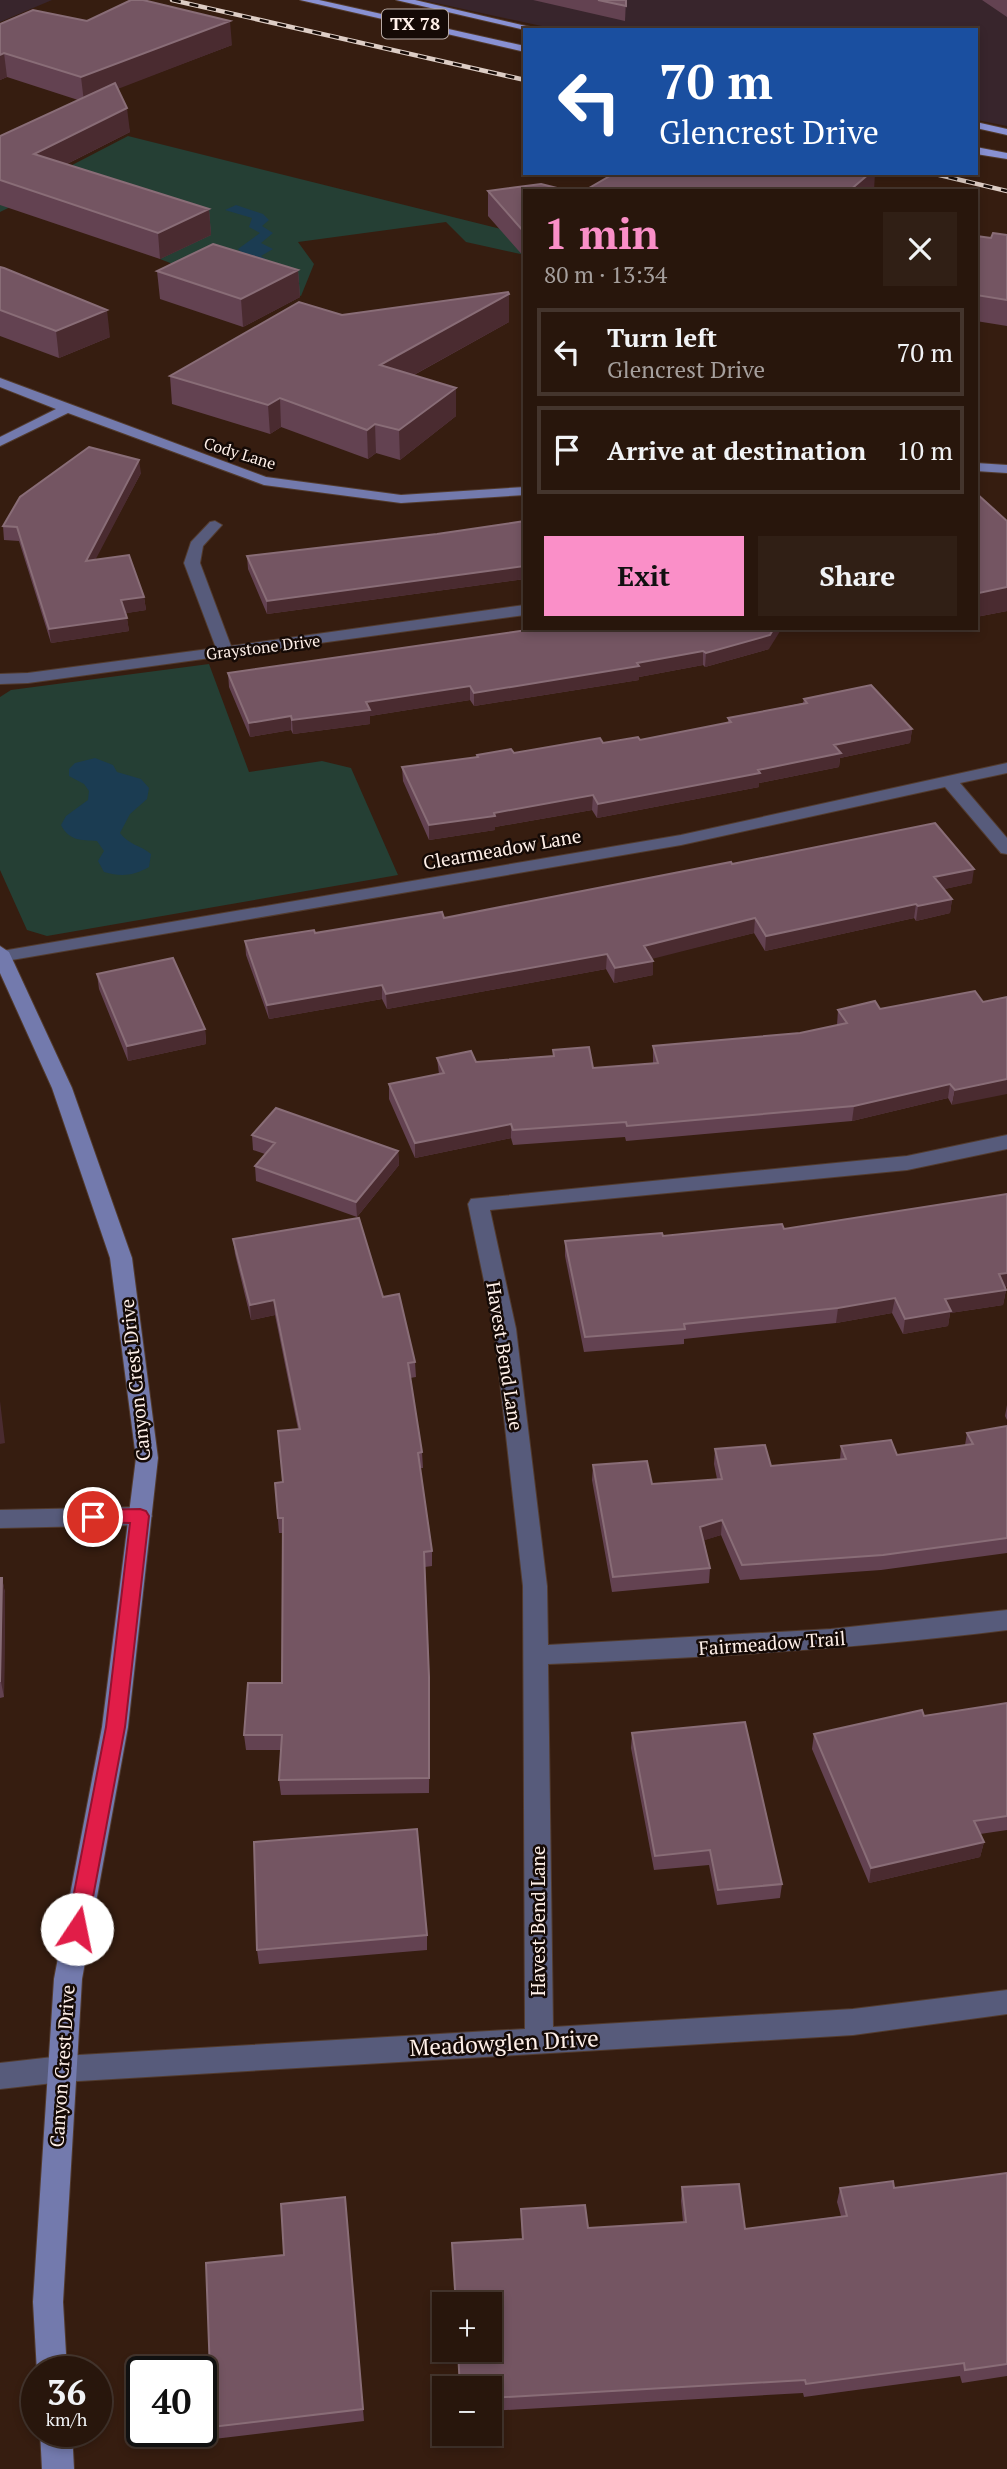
<!DOCTYPE html>
<meta charset="utf-8">
<style>
body{margin:0;font-family:"PT Serif",serif;background:#301f15;color:#f1f3f6;height:100vh;display:flex;flex-direction:column;font-size:26px;white-space:nowrap}
*{box-sizing:border-box;margin:0}
p{font-size:23px;color:#a59f9d}
.icon{flex:none;width:38px;height:38px;fill:none;stroke:currentColor;stroke-width:2;stroke-linecap:round;stroke-linejoin:round}
.map{position:relative;flex:1;overflow:hidden}
.sheet{position:absolute;left:523px;top:189px;width:455px;height:441px;display:flex;flex-direction:column;background:#28160c;border-radius:0px;box-shadow:0 4px 10px #0003,0 0 0 2px #44352d}
.sheet>*{flex:none}
.guide{position:absolute;left:523px;top:28px;width:455px;height:147px;border-radius:0px;box-shadow:0 4px 10px #0003,0 0 0 2px #44352d;background:#1a4fa0;color:#fff;overflow:hidden}
.fabs{position:absolute;left:432px;top:2292px;display:grid;gap:14px}
.fabs a{display:grid;place-items:center;width:70px;height:70px;border-radius:0px;background:#28160c;box-shadow:0 4px 10px #0003,0 0 0 2px #44352d;font-size:35px}
.speed{position:absolute;left:21px;top:2356px;display:flex;gap:14px;font-size:35px;font-weight:700;text-align:center}
.speed>*{display:grid;place-content:center;width:91px;height:91px;border-radius:50%;background:#28160c;box-shadow:0 4px 10px #0003,0 0 0 2px #44352d;line-height:1}
.speed small{font-size:18px;font-weight:400}
.speed .limit{border:4px solid #111;border-radius:10px;background:#fff;color:#111}
.pin{position:absolute;display:grid;place-items:center;width:60px;height:60px;color:#fff;margin:-30px;border:4px solid #fff;border-radius:50%;box-shadow:0 2px 7px #0007}
.me{position:absolute;width:77px;margin:-38px;rotate:11deg;stroke-linejoin:round;filter:drop-shadow(0 0 5px #0008)}
.turn{display:flex;align-items:center;gap:24px;height:147px;padding:0 21px;font-size:32px}
.turn .icon{width:91px;height:91px;stroke-width:2.5}
.turn b{display:block;font-size:49px;line-height:60px}
.round{display:grid;place-items:center;flex:none;width:74px;height:74px;border-radius:0px;background:#301f15}
.overview{display:flex;align-items:center;justify-content:space-between;height:119px;padding:0 21px}
h1{font-size:42px;font-weight:800;line-height:52px;color:#fa8fc8}
.cta{display:flex;gap:14px;margin-top:auto;padding:14px 21px}
.cta a{flex:1;height:80px;border-radius:0px;background:#fa8fc8;color:#111;font-size:28px;font-weight:800;line-height:80px;text-align:center}
.cta a+a{background:#301f15;color:#f1f3f6}
ul{padding:0;list-style:none}
li{display:flex;align-items:center;gap:21px;height:88px;margin:0 14px 10px;padding:0 7px;border:4px solid #44352d;border-radius:0px}
li div{flex:1}
li b{display:block;font-size:26px}
li em{font-style:normal}
.map>svg:first-child{display:block}
.commercial{fill:#38252c}
.green{fill:#253f34}
.water{fill:#1b3c52}
.lines{fill:none;stroke-linecap:round;stroke-linejoin:round}
.street-casing{stroke:#523b2e;stroke-width:2}
.secondary-casing{stroke:#523b2e;stroke-width:2}
.primary-casing{stroke:#523b2e;stroke-width:2}
.street{fill:#575b7b;fill-rule:evenodd}
.secondary{fill:#737aad;fill-rule:evenodd}
.primary{fill:#8991d3;fill-rule:evenodd}
.rail-casing{stroke:#ddcdc5;stroke-width:4.5}
.rail{stroke:#150a06;stroke-width:2.5;stroke-dasharray:9;stroke-linecap:butt}
.wall{fill:#634251}
.shaded-wall{fill:#4a2b30}
.building{fill:#745562;stroke:#896d77;stroke-width:2}
.route{fill:#e11d48;stroke:#92132f;stroke-width:2}
.labels{text-anchor:middle;stroke-width:5;stroke-linejoin:round;paint-order:stroke}
.far-street-label{font-size:16px;fill:#fff0e9;stroke:#150a06}
.shield{fill:#150a06;stroke:#b9aba5;stroke-width:2}
.shield-label{font-size:18px;font-weight:bold;fill:#fff0e9}
.street-label{font-size:19px;fill:#fff0e9;stroke:#150a06}
.near-street-label{font-size:23px;fill:#fff0e9;stroke:#150a06}
</style>
<div class="map">
<svg width="1007" height="2469" viewBox="0 0 1007 2469">
<rect width="100%" height="100%" fill="#361d10"/>
<path class="commercial" d="M0,0h52l-52,22z
M422,0h585v126l-30,-6 -1,-90h-416z"/>
<path class="green" d="M128,136l397,99v20l-59,-13 -20,-20 -148,20 16,22 -13,32 -85,-27 -15,6 -41,-16 50,-24 -155,-50 -55,27v-29l24,7z
M209,664l40,108 73,-11 29,7 47,107 -351,61 -20,-6 -27,-60v-173l11,-7z"/>
<path class="water" d="M236,205l27,9 6,6 -7,6 11,7 -12,10 12,6 -12,7 9,6 -27,-8 -5,-5 22,-16 -11,-6 3,-9 -27,-8z
M95,758l18,7 4,7 24,7 8,9 -2,11 -17,15 -10,19c9,12 20,12 31,21l-2,13c-16,9 -28,10 -45,5l-6,-11 6,-10 -7,-10c-16,-1 -28,0 -36,-16l5,-9 22,-16 1,-9 -5,-7 -15,-8v-7l6,-6z"/>
<g class="lines">
<g class="street-casing">
<path id="street" d="M215,521l7,4 -19,21 -3,17 31,83 294,-41v10l-497,68 -28,1v-10l28,-1 188,-25 -32,-85 7,-21 19,-20z
M1007,763v10l-47,10 47,55v16l-6,-1 -56,-66 -264,58 -681,117 2,-11 679,-116z
M1007,1135v14l-100,21 -417,40 26,119 31,257 1,59 283,-16 176,-19v20c-152,19 -305,28 -459,34l5,363 300,-18 154,-19v24l-154,21 -791,47 -62,7v-26l62,-7 463,-27 -2,-443 -29,-257 -26,-125 3,-5 436,-43z
M140,1507l8,3 4,6 -4,6 -8,3 -140,3v-18z"/>
</g>
<g class="secondary-casing">
<path id="secondary" d="M0,378l266,99 135,18 124,-8v8l-124,8 -137,-18 -196,-72 -68,33v-9l56,-28 -56,-22z
M976,463l31,2v8l-31,-2z
M0,946l9,6 63,136 60,170 26,200 -30,269 -46,252 -19,323 4,69 -30,1 -4,-70 21,-323 48,-252 34,-269 -26,-200 -58,-170 -52,-115z
M40,2431h32l2,38h-32z"/>
</g>
<g class="primary-casing">
<path id="primary" d="M300,0h19l206,46v6z
M396,0h19l128,30h-18z
M976,122l31,7v6l-31,-7z
M976,147l31,6v6l-31,-5z"/>
</g>
<use href="#street" class="street"/>
<use href="#secondary" class="secondary"/>
<use href="#primary" class="primary"/>
<g class="rail-casing">
<path id="rail" d="M172,0l353,80
M931,173l76,18"/>
</g>
<use href="#rail" class="rail"/>
</g>
<path class="wall" d="M533,0h93l-1,21z
M982,0h25v17z
M87,21l145,24 -114,43 12,44 -63,32 142,45 2,26 -51,24 -160,-54v-69l78,-36 -71,-23 -7,3v-56z
M488,191h37v67l-37,-42z
M1007,235v91l-31,-5v-85l15,2z
M0,267l110,70 -51,21 -59,-22z
M298,270l2,27 -57,30 -83,-28 -3,-28z
M509,294v28l-95,53 42,13v28l-56,44 -24,-7 -8,6 -87,-32 -11,7 -98,-30 -2,-28 172,-61z
M141,473l-46,86 49,38 2,13 -20,3 3,18 -78,12 -32,-102 -15,-1 -1,-14z
M976,493l31,28v90l-31,6z
M525,521v58l-258,35 -19,-45 -1,-13 190,-22z
M531,630l238,19 -64,18 -2,-2 -64,12v3l-165,26 -4,-6 -100,16v8l-77,10 -2,-4 -41,7 -21,-50 -1,-14z
M804,699l108,30 -2,14 -70,15 -1,9 -80,16v4l-162,31 -5,-8 -97,17v3l-66,10 -26,-59 -1,-14 75,-10v-2l37,-2 89,-10 37,-3 88,-17v-5l75,-15z
M732,864l240,19 -28,6 8,10 -2,14 -34,8 -2,-3 -149,33 -11,-18 -102,25 1,3v14l-39,8 -8,-14 -219,40 -5,-10 -113,20 -23,-64 -1,-14 199,-23z
M97,974l108,55 1,15 -78,17 -29,-72z
M975,991l-23,114 -4,-7 -96,23 -226,20 -1,-4 -112,8 -2,-7 -96,20 -26,-59v-15l50,-10 -2,-16 39,4 77,-6v-6l40,18 60,-5v-17l147,-13 37,-8 1,-15 42,-1z
M252,1135l146,16 1,14 -42,52 -101,-36 -1,-15 10,-12 -12,-4z
M784,1229l221,59 1,2 -3,15 -53,8 -2,13 -45,8 -11,-21 -56,10 -152,16v5l-100,8 -19,-96v-15z
M233,1239l150,58 32,65 1,15 -6,1 12,74 1,16h-3l12,83v15l-7,1 5,125 -1,101 -148,2 -2,-15 2,-30h-35l-2,-15 38,-52 1,-150h-4l-4,-50 7,-1 16,-53 -23,-114 -24,5 -16,-66z
M1007,1405v15l-2,-4z
M1007,1426v127l-126,17 -141,10 -19,-45 -17,5 6,28 -1,15 -97,9 -20,-112 1,-15 59,19 65,-5 -3,-15 1,-15 56,17 69,-6 1,-14 56,9 68,-10 2,-12z
M0,1578h2l3,15 -1,104 -4,1z
M1007,1703v127l-27,4 4,8 -4,15 -111,26 -57,-134 2,-15z
M632,1733l150,151 -2,14 -63,7 -8,-40 -55,5 -23,-122z
M427,1935v15l-168,14 -2,-14z
M1007,2173v203l-45,7 -2,-7 -156,21 -1,-4 -313,18v-22l32,-150 -1,-30 67,19 95,-6 -2,-21 1,-14 63,42 96,-13 -4,-14 3,-14h54z
M345,2197l19,224 -150,18 -2,-12 72,-172z"/>
<path class="shaded-wall" d="M230,21l2,24 -148,57 -3,-25z
M4,53l3,24 -7,3v-25z
M127,108l3,24 -93,47 -3,-25z
M870,173h5l-1,18h-25z
M209,209l2,26 -51,24 -2,-26z
M298,270l2,27 -57,30 -2,-28z
M509,294v28l-128,71 -1,-28z
M107,310l3,27 -51,21 -3,-27z
M456,388v28l-56,44 -1,-30z
M280,398l1,29 -11,7 -2,-29z
M375,424l1,29 -8,6 -1,-29z
M139,460l2,13 -53,101 -2,-13z
M525,566v13l-258,35v-13z
M1007,587v24l-31,6 3,-24z
M144,597l2,13 -24,4 -1,-14z
M127,618l2,13 -78,12 -2,-14z
M774,628h8l-13,21 -64,18 1,-14z
M703,651v14l-64,12v3l-165,26v-13z
M470,686v14l-100,16v8l-77,10 -1,-14 74,-18z
M291,716v14l-41,7 -1,-14z
M912,729l-2,14 -70,15 -1,9 -80,16v4l-162,31 1,-14 160,-34 76,-25z
M593,795l-1,15 -97,17v3l-66,10v-15z
M974,869l-2,14 -40,9 2,-15z
M952,899l-2,14 -34,8 2,-15z
M916,904l-2,14 -149,33 1,-15z
M755,918l-1,15 -110,28v-15z
M607,954l-1,15 -219,40 -1,-15z
M653,961v14l-39,8 1,-15z
M382,985v14l-113,20 -2,-14z
M205,1029l1,15 -78,17 -1,-15z
M1007,1079v15l-55,11 3,-15z
M950,1084l-2,14 -96,23 2,-15z
M511,1124v14l-96,20v-15z
M398,1151l1,14 -42,52 -1,-15z
M1007,1273v14l-11,2 3,-15z
M1006,1290l-3,15 -53,8 -2,13 -45,8 2,-15 40,-20z
M895,1298l-3,15 -56,10 2,-15z
M274,1300l1,15 -24,5 -1,-15z
M0,1401l5,42 -5,1z
M722,1520l-1,15 -22,7 1,-15z
M2,1578l3,15 -1,104 -3,-15z
M984,1842l-4,15 -111,26 2,-15z"/>
<path class="building" d="M131,0h12l87,21 -149,56 -77,-24 -4,2v-31l33,-14 54,11z
M598,0h28v6z
M115,83l12,25 -93,46 175,55 -51,24 -158,-53v-44z
M615,173h255l-21,18h-265z
M541,184l28,7h-44v42l-37,-42z
M993,233l14,2v65l-31,-5v-59l15,2z
M213,244l85,26 -57,29 -84,-28z
M0,267l4,1 103,42 -51,21 -56,-21z
M508,292l1,2 -129,71 76,23 -57,42 -24,-6 -8,6 -87,-32 -12,7 -98,-29 129,-74 43,13z
M89,447l50,13 -53,101 43,-6 15,42 -23,3 6,18 -78,11 -32,-102 -14,-1 17,-29z
M976,493l31,28v66l-28,6 -3,-2z
M525,521v45l-258,35 -20,-45 190,-22z
M541,628h233l-4,7 -64,18 -3,-2 -66,12 2,3 -165,27 -4,-7 -104,16 4,8 -78,10 -1,-4 -42,7 -21,-50z
M871,685l41,44 -78,16 7,8 -83,17 2,3 -162,31 -5,-9 -99,18 1,3 -66,9 -27,-58 76,-10 -1,-2 34,-6 3,4 86,-15 3,5 35,-6 2,3 91,-18 -3,-4 79,-15 -3,-4z
M935,823l39,46 -40,8 18,22 -34,7 -2,-2 -150,32 -11,-18 -111,28 9,15 -38,7 -8,-14 -221,40 -4,-9 -115,20 -22,-64 69,-11 1,3 127,-21 2,6 287,-56 1,2z
M173,958l32,71 -78,17 -30,-72z
M975,991l8,11 24,-5v82l-52,11 -5,-6 -96,22 -227,20 -1,-4 -113,8 -2,-6 -96,19 -26,-59 55,-11 -7,-15 34,-7 5,11 78,-6 -1,-6 36,-3 4,21 65,-5 -5,-17 147,-13 47,-10 -9,-13 37,-9 5,8z
M276,1108l122,43 -42,51 -101,-36 20,-23 -23,-8z
M1007,1194v79l-8,1 7,16 -61,9 6,12 -46,8 -10,-21 -57,10 -154,16 1,5 -100,8 -20,-96 97,-8 1,3 119,-12 2,5z
M359,1218l24,79 16,-3 16,68 -7,1 14,89 -4,1 14,98 -8,1 5,125v101l-150,2 3,-45h-38l4,-52h34l1,-165h-5l-3,-35 8,-1 -5,-51 22,-2 -26,-129 -24,5 -17,-66z
M1007,1426v112l-124,17 -141,10 -20,-45 -22,7 10,41 -97,9 -20,-112 54,-4 5,23 70,-5 -7,-30 50,-4 6,21 75,-7 -5,-13 50,-6 6,15 76,-11 -6,-11z
M0,1578h2l-2,104z
M1007,1703v113l-33,5 10,21 -113,26 -57,-134 108,-24 2,6z
M745,1722l37,162 -64,6 -8,-40 -55,6 -23,-123z
M417,1829l10,106 -170,15 -3,-108z
M1007,2173v191l-42,6 -1,-7 -158,21 -1,-4 -315,18v-9h-30l-2,-39h32v-45h-34l-4,-62 71,-4 -2,-30 64,-4 3,23 98,-6 -4,-35 57,-3 6,45 102,-13 -7,-28 53,-7 1,7z
M345,2197l18,212 -151,18 -6,-164 78,-8 -3,-51z"/>
<path class="route" d="M140,1509l6,2 3,5 -24,211 -38,202 -3,6 -7,3 -7,-3 -3,-6 39,-202 24,-204 -43,-1 -2,-5 2,-5 6,-2z"/>
<g class="labels">
<g class="far-street-label">
<text transform="translate(240 453) rotate(17)" y="6">Cody Lane</text>
<text transform="translate(263 647) rotate(-7)" y="6">Graystone Drive</text>
</g>
<rect class="shield" x="382" y="9.5" width="66" height="29" rx="5"/>
<g class="shield-label">
<text x="415" y="30">TX 78</text>
</g>
<g class="street-label">
<text transform="translate(502 849) rotate(-10)" y="7">Clearmeadow Lane</text>
<text transform="translate(505 1356) rotate(81)" y="7">Havest Bend Lane</text>
<text transform="translate(135 1380) rotate(-96)" y="7">Canyon Crest Drive</text>
<text transform="translate(772 1643) rotate(-4)" y="7">Fairmeadow Trail</text>
<text transform="translate(538 1921) rotate(-90)" y="7">Havest Bend Lane</text>
<text transform="translate(62 2066) rotate(-86)" y="7">Canyon Crest Drive</text>
</g>
<g class="near-street-label">
<text transform="translate(504 2043) rotate(-3)" y="8">Meadowglen Drive</text>
</g>
</g>
</svg>
<div class="fabs">
<a>+</a>
<a>−</a>
</div>
<div class="speed"><div>36<small>km/h</small></div><div class="limit">40</div></div>
<div class="pin" style="left:93px;top:1517px;background:#d93025"><svg class="icon" aria-label="arrive" viewBox="0 0 24 24"><path d="M6 21V4h12l-3 4 3 4H6"/></svg></div>
<svg class="me" style="left:77px;top:1929px" viewBox="-20 -20 40 40"><circle r="19" fill="#fff"/><path d="M0-13L10 11 0 6-10 11z" fill="#e11d48"/></svg>
<div class="guide">
<div class="turn"><svg class="icon" aria-label="left" viewBox="0 0 24 24"><path d="M17 20v-9H6M10 6l-5 5 5 5"/></svg><div><b>70 m</b>Glencrest Drive</div></div>
</div>
<section class="sheet">
<div class="overview"><div><h1>1 min</h1><p>80 m · 13:34</p></div><a class="round"><svg class="icon" aria-label="close" viewBox="0 0 24 24"><path d="M6 6l12 12M18 6L6 18"/></svg></a></div>
<ul>
<li><svg class="icon" aria-label="left" viewBox="0 0 24 24"><path d="M17 20v-9H6M10 6l-5 5 5 5"/></svg><div><b>Turn left</b><p>Glencrest Drive</p></div><em>70 m</em></li>
<li><svg class="icon" aria-label="arrive" viewBox="0 0 24 24"><path d="M6 21V4h12l-3 4 3 4H6"/></svg><div><b>Arrive at destination</b></div><em>10 m</em></li>
</ul>
<div class="cta"><a>Exit</a><a>Share</a></div>
</section>
</div>
